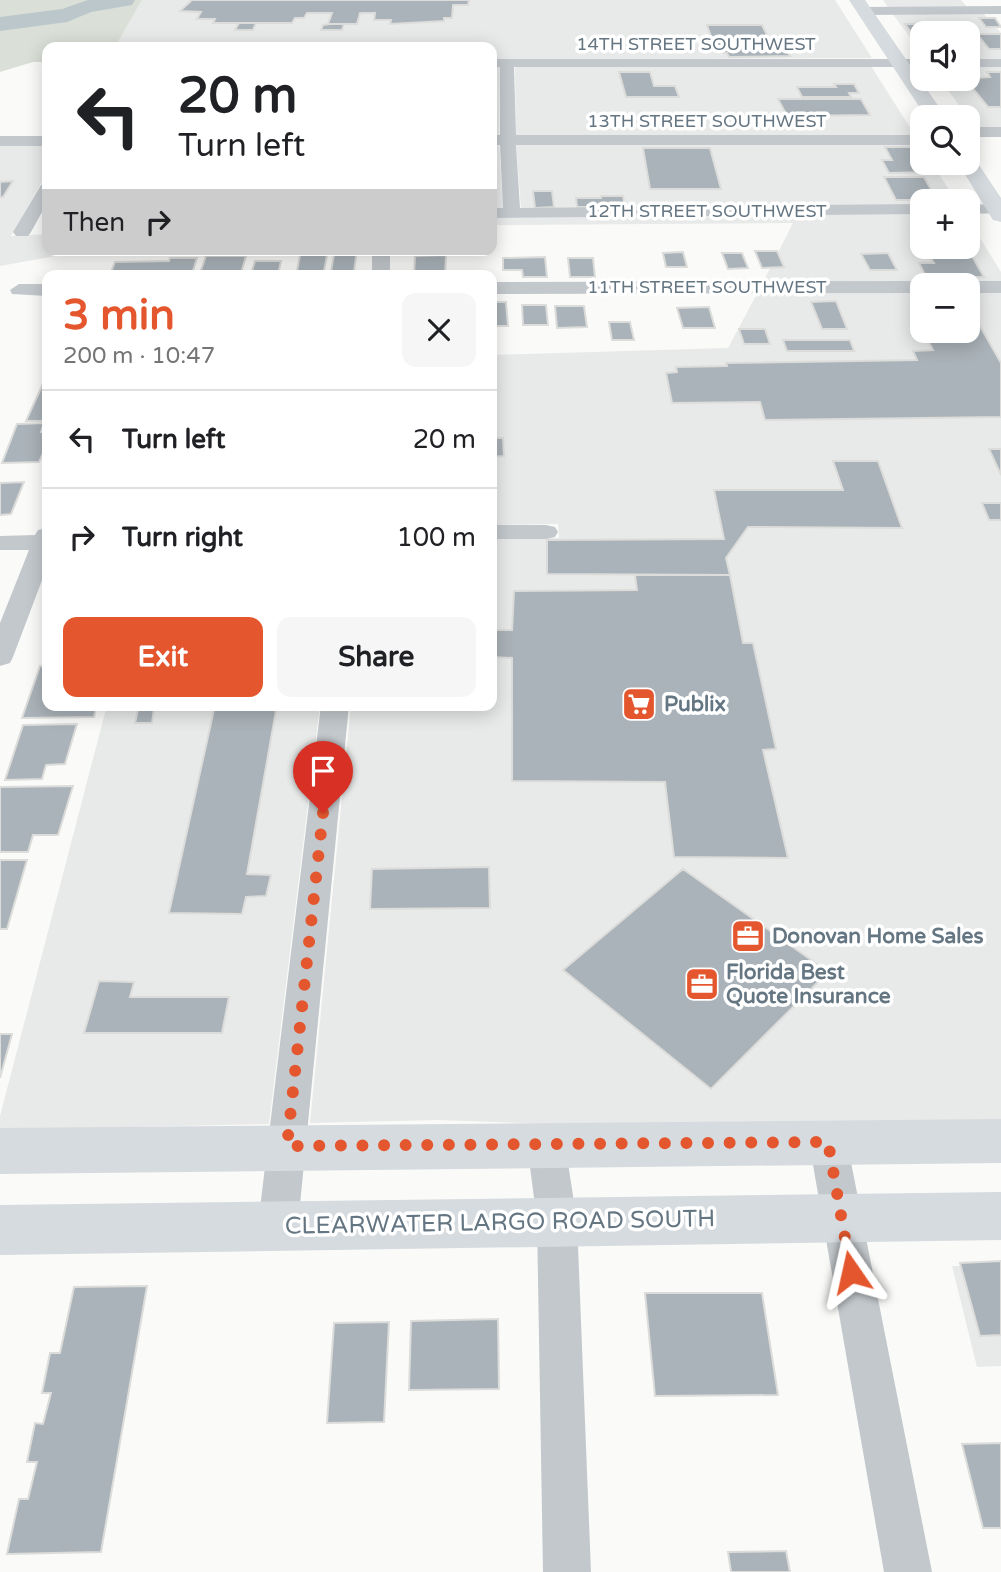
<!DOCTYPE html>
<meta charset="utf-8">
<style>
body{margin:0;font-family:"Varela Round",sans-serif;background:#f6f6f6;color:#202124;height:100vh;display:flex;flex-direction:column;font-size:26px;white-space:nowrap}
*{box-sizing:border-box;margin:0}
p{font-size:23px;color:#757577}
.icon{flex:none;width:38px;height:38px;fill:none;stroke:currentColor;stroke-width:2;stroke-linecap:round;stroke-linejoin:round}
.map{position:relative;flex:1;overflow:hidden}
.sheet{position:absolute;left:42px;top:270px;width:455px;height:441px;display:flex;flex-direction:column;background:#fff;border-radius:14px;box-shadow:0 4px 18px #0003}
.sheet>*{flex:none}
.guide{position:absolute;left:42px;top:42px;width:455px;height:214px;border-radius:14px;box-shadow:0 4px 18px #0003;background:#fff;color:#202124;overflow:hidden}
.controls{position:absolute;left:910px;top:21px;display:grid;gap:14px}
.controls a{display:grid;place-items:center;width:70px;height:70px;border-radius:14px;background:#fff;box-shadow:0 4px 18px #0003;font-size:35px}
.pin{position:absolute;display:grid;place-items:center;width:60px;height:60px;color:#fff;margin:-72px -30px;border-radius:50% 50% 50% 0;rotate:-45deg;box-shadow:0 0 7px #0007}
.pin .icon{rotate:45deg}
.me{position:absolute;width:77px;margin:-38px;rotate:349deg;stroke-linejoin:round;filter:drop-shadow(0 0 5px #0008)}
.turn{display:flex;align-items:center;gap:24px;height:147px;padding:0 21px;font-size:32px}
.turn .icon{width:91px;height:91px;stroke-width:2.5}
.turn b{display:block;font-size:49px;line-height:60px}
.then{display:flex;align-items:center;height:66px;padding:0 21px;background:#0003;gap:14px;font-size:26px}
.round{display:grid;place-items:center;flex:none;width:74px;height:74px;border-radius:14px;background:#f6f6f6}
.overview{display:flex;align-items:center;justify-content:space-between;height:119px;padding:0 21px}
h1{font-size:42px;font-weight:800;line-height:52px;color:#e4572e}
.cta{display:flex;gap:14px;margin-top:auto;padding:14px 21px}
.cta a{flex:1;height:80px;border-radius:14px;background:#e4572e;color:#fff;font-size:28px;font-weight:800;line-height:80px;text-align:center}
.cta a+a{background:#f6f6f6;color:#202124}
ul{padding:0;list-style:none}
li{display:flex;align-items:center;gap:21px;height:98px;padding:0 21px;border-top:2px solid #e0e0e0}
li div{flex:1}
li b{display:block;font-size:26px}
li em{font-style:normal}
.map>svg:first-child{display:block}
.built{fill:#e8e9e9}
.green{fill:#dadfd7}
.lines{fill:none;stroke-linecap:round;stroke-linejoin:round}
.river{fill:#bbc7cb;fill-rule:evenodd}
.building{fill:#aab3b9;stroke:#dcdcda;stroke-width:2}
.minor{fill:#c3c8cc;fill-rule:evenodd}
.major{fill:#d6dbdf;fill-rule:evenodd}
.route{stroke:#e4572e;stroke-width:12;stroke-dasharray:0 21.6}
.labels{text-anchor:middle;stroke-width:7;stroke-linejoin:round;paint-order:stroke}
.far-street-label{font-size:18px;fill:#657683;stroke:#fff}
.poi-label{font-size:21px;font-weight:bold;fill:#657683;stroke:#fff;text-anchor:start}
.near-street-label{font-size:24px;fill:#657683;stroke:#fff}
</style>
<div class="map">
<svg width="1001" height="1572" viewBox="0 0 1001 1572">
<rect width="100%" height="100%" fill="#fafaf8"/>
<path class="built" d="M142,0h693l37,58 -380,2v-13h-377z
M883,0h78l7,8 -79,1z
M982,12l19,21v27l-33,1v-28h-46v21l-30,-41z
M492,65h8l-1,72h-7z
M515,65l356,1 45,71h-400z
M968,65h33v64h-25l-36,-50h28z
M0,143l47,1v29l-36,63 36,-2v16h42l-89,16z
M492,143h7l4,66h-11z
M516,143h403l3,4v16h10l24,38h-34v5l-401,3z
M922,213v34h46v-28l33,53v11l-238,-1 30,-59 -301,2v-9z
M759,290h163v41h46v-40h33v833l-359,3 -205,-7 -127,3 41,-418h141v-166l67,-1 -1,-14 -66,1v-170l236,-7z
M107,705h213l-51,419 -269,6v-14z
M1001,1265v101l-24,1 -25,-101z"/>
<path class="green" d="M0,0h142l-27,47h-68v15h-14l-33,10z"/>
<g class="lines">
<path class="river" d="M88,0h47l-3,5 -41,7 -24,10 -67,9v-14l62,-8z"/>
</g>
<path class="building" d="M192,0h277l-1,5h-15l-1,13h-8v3l-54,3 1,-4h-17l1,-7h-15l-3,11h-29l4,-11h-25l-3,5h-9l-3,5h-79l2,-4h-18l4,-7 -21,-1z
M979,18h16l6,9h-15z
M239,23h17l-3,7h-18z
M330,24h14l-2,6h-21l2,-5z
M905,24h32l7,9h-22v14z
M707,25h55l7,14h32l4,8h-20l5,9 -61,1 -2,-4h-10z
M977,34h24v15h-12z
M619,72h31l4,14h21l4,11h-53z
M987,72h14v35h-13l-23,-28 25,-2z
M834,84h20l5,9h-10l2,4h-49l-5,-10h39z
M778,99h83l9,16 -83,1z
M885,147h30l15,25 -41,1 -7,-13h10z
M643,148h67l11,41h-71z
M884,177h40l9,16h19l4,7h-60z
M13,181l-10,16h-3v-15z
M533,191h19l2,16 -19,1z
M601,196h22l2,11h-48l-1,-9h25z
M301,250h27l-4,21h-27z
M335,250h22l-3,21h-23z
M755,251h22l7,16 -22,1z
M683,252l4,15h-21l-3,-14z
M722,253h20l6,15 -20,1z
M888,253l9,17h-27l-9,-16z
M446,255l-1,20h-31l1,-19z
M206,256h40l-5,17h-41z
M972,256l12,21h-58l-7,-14h15l-4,-6z
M545,257l2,20h-24l-1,-7h-19v-12z
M170,258h27l-5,16 -82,1 5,-13 54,-1z
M568,258h25l2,19h-25z
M255,261h26l-3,14 -27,-1z
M836,301l11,28h-25l-11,-27z
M492,302h14l2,24h-16z
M522,305h24l2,20h-25z
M968,305l33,58v54l-236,3 -5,-18 -88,1 -6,-30 11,-1 -1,-5 51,-1 -1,-3 191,-3 -4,-9 20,-1 -10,-19h45z
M555,306h29l3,21 -30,1z
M709,307l6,21h-32l-6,-20z
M609,322h21l4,18h-22z
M739,329h26l5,15h-26z
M783,340h67l4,11h-67z
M45,379h2v42h-21z
M44,423l-3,9h6v13l-8,17 -37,1 15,-39z
M492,438h11l1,18 -12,1z
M989,449h12v26z
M833,461h45l24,67 -154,-1 -22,31 4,17 -183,-1v-34l177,-1 -10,-49h129z
M24,482l-13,32 -11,1v-32z
M982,503h19v17h-12z
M635,575h95l13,68h10l23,106 -13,1 25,108 -114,-1 -9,-75 -153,-1v-123l-20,-1v-27h20l2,-39 123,-1z
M40,666h7v39h50l-3,12 -72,1z
M139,705h32v4h-17l-2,14h-17z
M215,705h62l-30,169 24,1 -5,21 -20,1 -4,17 -73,-1z
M77,724l-12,40 -19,1 -4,14 -37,1 18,-55z
M73,786l-15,49h-25l-5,17h-28v-65z
M0,860h27l-20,69h-7z
M489,867l1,41 -120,1 2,-40z
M683,869l145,103 -117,117 -148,-119z
M99,981l35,1 -4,15h99l-7,36h-138z
M0,1034h12l-12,44z
M1001,1261v74l-21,1 -20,-73z
M147,1286l-46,266 -94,2 12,-55h9l9,-37h-10l8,-39 8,1 8,-31h-9l8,-40h10l14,-66z
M645,1293h117l16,102 -123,1z
M498,1319l1,70 -90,1 2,-69z
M389,1322l-5,100 -57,1 7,-100z
M1001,1443v85h-18l-21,-84z
M786,1551l4,21h-59l-3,-20z"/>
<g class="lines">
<path class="minor" d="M1001,6v8l-136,1 -6,-4 6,-4z
M492,59h430v8h-408l2,68h406v10h-406l4,63 402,-4v10l-430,4v-10h11l-3,-63h-8v-10h8v-68h-8z
M968,59h33v8h-33z
M968,127h33v10h-33z
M0,136h47v10h-47z
M47,184v19l-16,29 -3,4h-12l-3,-4 28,-47z
M968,204l33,1v8l-33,1z
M372,250h18v25h-18z
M922,281l8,4h-8v8l-430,1v-12z
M968,281h33v12h-33v-8h-8z
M19,284h28v12l-35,-2 -2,-4z
M492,525h54l9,2 3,5 -3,5 -9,2h-54z
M47,528v39l-34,90 -3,6 -10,3v-43l29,-73h-29v-14l35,-1 3,-5z
M321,705h28l-51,520 -6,13 -14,6 -14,-6 -6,-13z
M828,1125l13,5 6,12 85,430h-48l-75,-430 6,-12z
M546,1127l13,5 6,12 12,77 14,351h-48l-6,-351 -10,-77 6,-12z"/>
<path class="major" d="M849,0h16l81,117h-20z
M968,157l7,2 26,39v24l-8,-2 -35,-57h10z
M1001,1119v44l-1001,11v-46z
M1001,1192v48l-1001,15v-50z"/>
</g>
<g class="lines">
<path class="route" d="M323,813l-36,333 541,-4 23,130"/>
</g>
<defs>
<g id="supermarket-square" transform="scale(1.75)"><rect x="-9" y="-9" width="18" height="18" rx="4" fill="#e4572e" stroke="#fff"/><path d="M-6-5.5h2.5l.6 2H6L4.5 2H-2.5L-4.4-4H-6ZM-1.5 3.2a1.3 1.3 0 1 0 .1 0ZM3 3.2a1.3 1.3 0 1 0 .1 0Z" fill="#fff"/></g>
<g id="office-square" transform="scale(1.75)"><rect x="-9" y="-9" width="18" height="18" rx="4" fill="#e4572e" stroke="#fff"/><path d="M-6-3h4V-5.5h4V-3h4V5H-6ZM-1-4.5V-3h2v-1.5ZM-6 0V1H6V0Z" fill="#fff"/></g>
</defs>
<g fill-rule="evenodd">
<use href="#supermarket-square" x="639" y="704"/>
<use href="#office-square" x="748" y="936"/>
<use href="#office-square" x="702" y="984"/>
</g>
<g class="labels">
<g class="far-street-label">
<text x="696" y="50">14TH STREET SOUTHWEST</text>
<text x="707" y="127">13TH STREET SOUTHWEST</text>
<text x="707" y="217">12TH STREET SOUTHWEST</text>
<text x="707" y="293">11TH STREET SOUTHWEST</text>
</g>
<g class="poi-label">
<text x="664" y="711">Publix</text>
<text x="772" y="943">Donovan Home Sales</text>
<text x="726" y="979">Florida Best<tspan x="726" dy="24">Quote Insurance</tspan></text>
</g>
<g class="near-street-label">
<text transform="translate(500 1222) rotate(-1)" y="8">CLEARWATER LARGO ROAD SOUTH</text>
</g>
</g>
</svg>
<div class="controls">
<a><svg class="icon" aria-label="sound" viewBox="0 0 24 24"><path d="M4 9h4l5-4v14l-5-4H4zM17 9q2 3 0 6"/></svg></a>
<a><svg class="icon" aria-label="search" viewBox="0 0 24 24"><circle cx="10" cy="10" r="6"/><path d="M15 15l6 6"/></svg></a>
<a>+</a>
<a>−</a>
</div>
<div class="pin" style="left:323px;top:813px;background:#d93025"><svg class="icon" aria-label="arrive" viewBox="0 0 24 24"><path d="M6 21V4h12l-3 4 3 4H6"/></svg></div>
<svg class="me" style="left:851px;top:1272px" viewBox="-20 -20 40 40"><path d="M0-17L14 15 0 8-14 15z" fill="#e4572e" stroke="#fff" stroke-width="4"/></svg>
<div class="guide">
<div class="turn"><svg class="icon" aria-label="left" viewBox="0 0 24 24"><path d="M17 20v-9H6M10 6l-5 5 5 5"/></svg><div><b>20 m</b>Turn left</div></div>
<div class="then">Then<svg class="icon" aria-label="right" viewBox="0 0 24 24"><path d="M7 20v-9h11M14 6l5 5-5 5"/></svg></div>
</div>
<section class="sheet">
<div class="overview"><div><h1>3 min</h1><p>200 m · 10:47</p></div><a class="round"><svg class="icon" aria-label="close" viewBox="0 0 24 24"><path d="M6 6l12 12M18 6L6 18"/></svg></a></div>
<ul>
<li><svg class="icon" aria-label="left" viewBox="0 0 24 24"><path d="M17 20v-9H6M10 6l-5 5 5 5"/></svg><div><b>Turn left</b></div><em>20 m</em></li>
<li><svg class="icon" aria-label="right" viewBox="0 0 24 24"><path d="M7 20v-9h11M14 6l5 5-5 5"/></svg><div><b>Turn right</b></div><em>100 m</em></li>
</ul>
<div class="cta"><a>Exit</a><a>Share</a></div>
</section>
</div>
